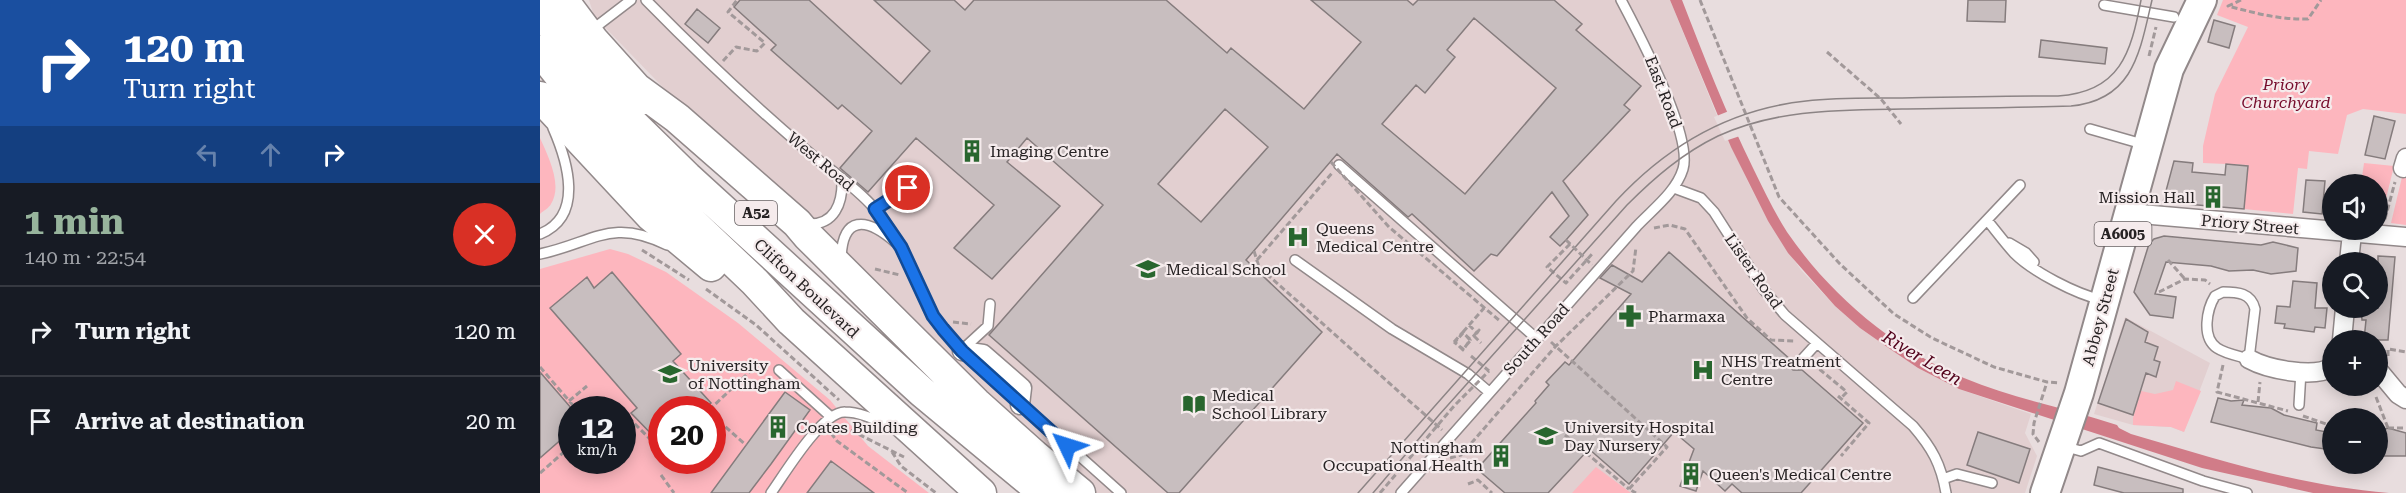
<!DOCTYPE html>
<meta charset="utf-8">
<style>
body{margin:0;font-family:"Roboto Serif",serif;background:#242831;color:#f1f3f6;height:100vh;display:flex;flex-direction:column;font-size:22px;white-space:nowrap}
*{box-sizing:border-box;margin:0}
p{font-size:20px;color:#9ea1a6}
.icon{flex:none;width:33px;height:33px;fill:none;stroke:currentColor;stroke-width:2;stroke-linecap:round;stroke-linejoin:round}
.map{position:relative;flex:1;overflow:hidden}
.sheet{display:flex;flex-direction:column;background:#171b24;width:540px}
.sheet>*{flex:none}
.top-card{background:#1a4fa0;color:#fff;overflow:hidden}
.tools{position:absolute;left:1782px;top:174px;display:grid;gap:12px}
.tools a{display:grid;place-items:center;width:66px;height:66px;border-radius:50%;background:#171b24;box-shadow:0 3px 15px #0003;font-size:30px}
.speed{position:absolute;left:18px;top:396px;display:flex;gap:12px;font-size:30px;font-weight:700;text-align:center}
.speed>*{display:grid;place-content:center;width:78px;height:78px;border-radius:50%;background:#171b24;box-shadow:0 3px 15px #0003;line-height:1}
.speed small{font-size:15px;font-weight:400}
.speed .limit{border:9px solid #d22;background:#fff;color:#111}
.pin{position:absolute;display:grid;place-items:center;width:51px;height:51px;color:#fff;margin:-26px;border:3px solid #fff;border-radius:50%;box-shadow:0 2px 6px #0007}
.me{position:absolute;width:66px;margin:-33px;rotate:311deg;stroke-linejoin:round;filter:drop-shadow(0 0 4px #0008)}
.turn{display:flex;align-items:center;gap:21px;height:126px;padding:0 24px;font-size:27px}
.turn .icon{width:78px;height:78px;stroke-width:2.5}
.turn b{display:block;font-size:42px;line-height:51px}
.lanes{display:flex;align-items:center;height:57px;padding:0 24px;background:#0003;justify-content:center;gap:30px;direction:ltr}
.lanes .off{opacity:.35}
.round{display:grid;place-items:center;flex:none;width:63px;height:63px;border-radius:32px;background:#242831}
.overview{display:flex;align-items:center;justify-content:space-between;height:102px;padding:0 24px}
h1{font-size:36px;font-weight:700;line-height:45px;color:#97b49c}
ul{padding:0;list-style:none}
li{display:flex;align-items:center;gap:18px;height:90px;padding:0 24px;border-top:2px solid #363941}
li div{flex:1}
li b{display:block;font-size:22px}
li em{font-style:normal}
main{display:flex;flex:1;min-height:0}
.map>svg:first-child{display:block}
.built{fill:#e2cfd0}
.green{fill:#fdb6be;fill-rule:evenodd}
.water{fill:#d17c88}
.pier{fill:#e8ddde}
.building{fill:#c8bebf;stroke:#857c7d;stroke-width:1.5;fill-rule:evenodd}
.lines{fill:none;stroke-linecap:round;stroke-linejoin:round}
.service-casing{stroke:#92898a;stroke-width:12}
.minor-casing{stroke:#92898a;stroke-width:21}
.primary-casing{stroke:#92898a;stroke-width:32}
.trunk-casing{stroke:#92898a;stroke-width:33}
.path{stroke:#a2999a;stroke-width:3;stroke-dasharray:6 3;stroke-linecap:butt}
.service{stroke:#fff;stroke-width:9}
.minor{stroke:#fff;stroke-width:18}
.primary{stroke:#fff;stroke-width:28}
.trunk{stroke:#fff;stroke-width:30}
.tram{stroke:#8c8485;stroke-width:1.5}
.path-bridge{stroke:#a2999a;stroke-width:3;stroke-dasharray:6 3;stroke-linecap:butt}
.route-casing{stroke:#114b97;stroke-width:15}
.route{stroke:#1a73e8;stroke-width:10}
.labels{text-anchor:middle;stroke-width:4.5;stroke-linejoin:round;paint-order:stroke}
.shield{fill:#f5ebec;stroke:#655f60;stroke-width:1.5}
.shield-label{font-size:15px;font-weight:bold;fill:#272324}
.park-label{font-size:16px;font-style:italic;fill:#760c2c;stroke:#f5ebec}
.street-label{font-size:16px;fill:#272324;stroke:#f5ebec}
.poi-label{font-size:16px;fill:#272324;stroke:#f5ebec;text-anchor:start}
.water-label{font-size:18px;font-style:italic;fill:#53031c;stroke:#f5ebec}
</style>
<main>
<section class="sheet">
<div class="top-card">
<div class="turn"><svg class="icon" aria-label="right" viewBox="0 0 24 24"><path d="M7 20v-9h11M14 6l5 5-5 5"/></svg><div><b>120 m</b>Turn right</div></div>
<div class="lanes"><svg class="icon off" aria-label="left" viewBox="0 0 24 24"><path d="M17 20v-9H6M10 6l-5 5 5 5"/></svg><svg class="icon off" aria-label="ahead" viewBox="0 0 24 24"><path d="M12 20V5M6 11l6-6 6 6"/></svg><svg class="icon" aria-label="right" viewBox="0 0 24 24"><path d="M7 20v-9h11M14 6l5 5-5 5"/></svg></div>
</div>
<div class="overview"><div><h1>1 min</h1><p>140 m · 22:54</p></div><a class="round" style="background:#d93025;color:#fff"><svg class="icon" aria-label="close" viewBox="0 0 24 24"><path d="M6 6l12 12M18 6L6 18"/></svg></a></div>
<ul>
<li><svg class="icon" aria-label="right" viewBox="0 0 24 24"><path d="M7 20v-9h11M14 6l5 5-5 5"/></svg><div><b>Turn right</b></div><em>120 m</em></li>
<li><svg class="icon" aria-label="arrive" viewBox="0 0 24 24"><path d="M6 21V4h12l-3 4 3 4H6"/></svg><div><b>Arrive at destination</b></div><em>20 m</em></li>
</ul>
</section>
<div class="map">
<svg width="1866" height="493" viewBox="0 0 1866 493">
<rect width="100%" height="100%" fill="#e8ddde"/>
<path class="built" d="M49,0h1081l48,118 31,66 19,37 33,49 34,36 25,22 58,40 41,21 72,25 -6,19 12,23 -12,37h-931l-381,-354 -119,-123z
M1585,317l85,46 -26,69 -13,-5 -38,-2 -39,-11z"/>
<path class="green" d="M1683,0h183v114l-43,-5 -16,6 -9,39 -29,-3 -2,18 -9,-1 -5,46 -49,-5 4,-44 -45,-2v-17l12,-52 33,-67 -31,-12z
M0,138c8,18 23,47 11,66 -2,4 -8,7 -11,10z
M1824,163l30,3 -14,57 -2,-1v-38h-17z
M1862,177h4v48l-15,-2z
M70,249l18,5 38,18 72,51 92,77 38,46 61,47h-389v-224zM32,410h50v50h-50zM122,410h50v50h-50z
M1636,381l25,10 -17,41 -13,-5 -38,-2v-7l8,-27 14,3 18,-4z
M1056,467l35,26h-59z"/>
<path class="water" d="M1130,0h12c22,57 44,113 71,168 11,22 21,44 34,64 43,63 107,117 177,146 50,21 103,30 153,47l2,3 12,6c85,25 169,52 258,59h-76l-111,-25 -243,-79 -41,-21 -28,-19 -30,-21 -25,-22 -47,-53 -20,-32 -37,-74z"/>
<path class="pier" d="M1189,111l11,25 -15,5 -11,-24z"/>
<path class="building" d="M200,0h69l92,84 29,-33 -56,-51h80l11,10 9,-10h192l61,53 4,-5 73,61 57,-67 -50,-42h96l6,5 5,-5h136l28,24 -6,6 65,56 -17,19 6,5 -67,71 25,34 -22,25 -6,6 -10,-9 19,-21 -17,-24 -55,64 -6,-2 -17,17 -62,-57 -4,3 -71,-63 -91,106 76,72 -143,161h-11l-179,-158 114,-130 -76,-67 -20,24 53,44 -68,73 -38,-31 40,-43 -78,-67 -48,54 -28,-24 32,-37 -30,-26 -4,4 -67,-59 5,-5 -42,-38zM934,18l82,70 -91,106 -83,-70 34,-39 9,8 30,-36 -8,-7zM685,109l43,38 -67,75 -43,-38z
M1428,0h38l-1,22 -38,-1z
M157,9l23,19 -12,15 -23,-19z
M1674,20l21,6 -6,22 -21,-6z
M1501,40l66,8 -2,16 -66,-7z
M1834,116l21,5 -10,38 -20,-4z
M1634,161l19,2 -1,9 33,3 1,-11 22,2 -4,43 -81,-7z
M1766,180l19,1 -3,33 -19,-2z
M1624,236l97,9 12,-3 25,6 -2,23 -25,3 -18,-4 -24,1 -18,-5 -45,-4 -11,32 21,3 -3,21 -23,-3 -16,-23 15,-48 5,-5z
M1129,252l123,109 -2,5 3,4h9l61,53 -62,70h-59l-10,-9 -7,7 -22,-20 -7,20 -16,-5 14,-37 -20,-17 -45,52 -40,-35 -41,44h-43l-28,-24 59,-66 -1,-2 14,-16 -3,-3 19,-20 4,3 62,-71 -31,-16 12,-13 30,17z
M1838,256l17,1 -7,83h-24l2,-20h-4l-1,-12h17z
M72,272l69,82 -8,7 38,42 -8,7h-41v35l-31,-32 6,-5 -87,-100 37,-31 7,11z
M1753,281l24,2 -2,25h12l-2,20 -10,-1 -1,5 -30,-4 1,-4 -10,-1 2,-17 13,1z
M1586,319l22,13 -3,10 13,5 -4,13 6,2 -4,15 -10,-4 -13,42 -35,-12z
M0,372l32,37v21l-32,28z
M245,392l25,18 -39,54 -22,29h-38z
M1678,398l13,3 13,-1 -2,5 29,3 13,7 33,8 -1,7 16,3v17l-21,-3 -100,-25z
M1848,428l18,5v23h-28v-24z
M1438,432l52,17 -11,34 -52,-18z
M291,461l43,32h-67z
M1558,467l85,22v4h-59l-30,-8z"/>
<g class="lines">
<g class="service-casing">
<path id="service" d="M106,0c51,52 104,102 159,149 23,20 49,36 69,59 29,33 38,71 59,108 7,13 19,24 29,35l159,142
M1564,5l70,12
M57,26l34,-26
M1550,129l56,16
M799,165l198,174
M1134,188l27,10 13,14 50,78 21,25 128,111c19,22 28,38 33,67
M335,209l33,-22
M1447,220c9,11 18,23 27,33 19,19 62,41 88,47
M266,224c29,2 37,-21 36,-46
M0,234c45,-18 27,-74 13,-106
M1469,243l17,10 8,9
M0,254c53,-11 71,-37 127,-9
M301,260c1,-45 25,-43 54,-18
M755,260l97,69 76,45 21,18
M1683,292c15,0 28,1 32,17l-6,50c-10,-3 -23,-5 -32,-11 -16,-11 -10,-39 -2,-52z
M1373,298l107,-113
M422,350l26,-24 2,-22
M1257,365l20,-22
M239,370l52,47
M1759,405l2,-34
M1523,446l18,5 18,-8 104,38 44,12
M1403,479l14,-5 35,9
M231,493c13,-18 51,-82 74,-81 15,0 31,8 45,14
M861,493l236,-267c16,-17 39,-34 46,-57 10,-33 -45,-137 -62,-169"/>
</g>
<g class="minor-casing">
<path id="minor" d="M1863,168l3,-10
M1589,213l277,24
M1809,262l3,-29
M1802,340l3,-32
M422,351l21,3 39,34 -2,17
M1709,359c18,10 65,20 83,8
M1838,370l20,24 8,5"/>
</g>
<g class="primary-casing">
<path id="primary" d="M1505,493l34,-100 90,-324 33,-69"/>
</g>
<g class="trunk-casing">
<path id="trunk" d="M23,0l30,40 53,59
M0,11l52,66 40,46 55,54 235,215 122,101
M0,51l59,74 75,80 80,76 37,40 190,172
M92,85l45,33 120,105 11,13 168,167 58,52 46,38
M0,97l111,119 60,50"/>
</g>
<path class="path" d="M1160,0l79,197 61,67 54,50 38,24 62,29 53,15 12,1
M1701,0l-13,6c27,7 52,14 80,13l13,-19
M1287,52l54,47 20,25
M1609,56l7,-29
M183,61l13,-14 21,4 8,-8 -37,-31 9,-12
M1845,219l10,-37
M1114,228l16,-3 15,4 62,89 24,22 25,1
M1030,244l-23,23 19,16 26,-29
M102,250l47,30
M714,251l5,16 183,163
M717,260l75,-87
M1628,260l17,19
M335,269l25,6
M166,289l50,36 83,75
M1619,292l26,-13 20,1 5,4
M413,322l18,2
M929,325l8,8 2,-3 -9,10
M923,332l21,-24
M934,336l7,7
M914,342l9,-10 7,8 -7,10 -8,-8 8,-9 8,7 -8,9 -9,-7
M1011,342l116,105 -38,42 7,4
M931,356l18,15
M1848,356v-7l18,3
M1278,361v7l29,24 -6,6
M1683,365l-6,27 71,19
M0,367l37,43
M1298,396l31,27 -28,33
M1836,397l12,31h-10
M29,401l18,-15
M1718,402l2,-20
M165,409l1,1
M71,410l6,-5 4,5
M169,410l50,-47
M82,411l40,40
M172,415l34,30
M1763,416l29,10
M304,425l2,3 58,29
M1848,428h18
M291,433l6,8 71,52
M82,434l3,3
M1025,435l64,54
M1499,442l-6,-8 1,-11 13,-41
M352,452l9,14 35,27
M910,458l11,-3 94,-108 78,-76 3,-24
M0,473l32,-28
M121,475l13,18
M928,484l10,-4 14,13"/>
<use href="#service" class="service"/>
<use href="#minor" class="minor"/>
<use href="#primary" class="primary"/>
<use href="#trunk" class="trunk"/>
<path class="tram" d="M818,493l258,-292c51,-55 115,-92 190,-100 32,-4 64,-3 96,-3 52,-1 104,-2 156,-2 62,-4 73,-43 83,-96
M833,493l66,-78 188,-210c28,-28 56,-52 91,-69 59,-27 121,-26 184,-27 57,-1 113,-1 169,-3 63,-6 69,-55 81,-106"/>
<path class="path-bridge" d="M791,162l58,65 111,94
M1026,240l26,25
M840,493l74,-87 35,-35"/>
</g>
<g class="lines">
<g class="route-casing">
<path id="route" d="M368,188l-33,21 26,38 32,69 10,13 19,22 105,95"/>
</g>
<use href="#route" class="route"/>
</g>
<defs>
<g id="building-bare" transform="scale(1.8)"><path d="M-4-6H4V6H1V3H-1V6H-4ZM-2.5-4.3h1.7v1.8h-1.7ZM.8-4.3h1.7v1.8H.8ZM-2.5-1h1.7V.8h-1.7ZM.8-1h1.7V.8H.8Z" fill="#28662e" stroke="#f5ebec" stroke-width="2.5" paint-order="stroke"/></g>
<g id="hospital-bare" transform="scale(1.8)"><path d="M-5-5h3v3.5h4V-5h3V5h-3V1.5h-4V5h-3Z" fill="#28662e" stroke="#f5ebec" stroke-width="2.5" paint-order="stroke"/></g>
<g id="university-bare" transform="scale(1.8)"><path d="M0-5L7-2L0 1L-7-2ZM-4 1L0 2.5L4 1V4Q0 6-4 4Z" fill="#28662e" stroke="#f5ebec" stroke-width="2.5" paint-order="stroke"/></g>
<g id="pharmacy-bare" transform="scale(1.8)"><path d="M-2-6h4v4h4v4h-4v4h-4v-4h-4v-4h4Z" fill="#28662e" stroke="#f5ebec" stroke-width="2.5" paint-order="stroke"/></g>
<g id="library-bare" transform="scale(1.8)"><path d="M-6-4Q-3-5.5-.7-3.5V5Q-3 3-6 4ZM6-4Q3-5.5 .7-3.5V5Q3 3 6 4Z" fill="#28662e" stroke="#f5ebec" stroke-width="2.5" paint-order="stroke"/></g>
<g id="school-bare" transform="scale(1.8)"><path d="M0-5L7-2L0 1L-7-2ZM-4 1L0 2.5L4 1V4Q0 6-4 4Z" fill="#28662e" stroke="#f5ebec" stroke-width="2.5" paint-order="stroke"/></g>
</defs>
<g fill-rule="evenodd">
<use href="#building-bare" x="432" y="151"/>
<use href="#building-bare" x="1673" y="197"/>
<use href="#hospital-bare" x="758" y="237"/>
<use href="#university-bare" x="608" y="269"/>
<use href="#pharmacy-bare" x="1090" y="316"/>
<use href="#hospital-bare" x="1163" y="370"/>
<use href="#university-bare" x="130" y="374"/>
<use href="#library-bare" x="654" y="404"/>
<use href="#building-bare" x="238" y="427"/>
<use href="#school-bare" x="1006" y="436"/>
<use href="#building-bare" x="961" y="456"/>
<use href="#building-bare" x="1151" y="474"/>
</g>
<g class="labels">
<g class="shield">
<rect x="195" y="201" width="42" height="24" rx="4.5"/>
<rect x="1554.5" y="222" width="57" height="24" rx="4.5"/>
</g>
<g class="shield-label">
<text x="216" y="218">A52</text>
<text x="1583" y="239">A6005</text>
</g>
<g class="park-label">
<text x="1746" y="90">Priory<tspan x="1746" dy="18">Churchyard</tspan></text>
</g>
<g class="street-label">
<text transform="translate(1124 92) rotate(69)" y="6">East Road</text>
<text transform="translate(281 161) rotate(40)" y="6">West Road</text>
<text transform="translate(1710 224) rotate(5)" y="6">Priory Street</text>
<text transform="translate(1214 271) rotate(55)" y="6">Lister Road</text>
<text transform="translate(267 288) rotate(43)" y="6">Clifton Boulevard</text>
<text transform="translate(1560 317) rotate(-75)" y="6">Abbey Street</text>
<text transform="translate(996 339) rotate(-48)" y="6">South Road</text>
</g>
<g class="poi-label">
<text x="450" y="157">Imaging Centre</text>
<text x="1655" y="203" text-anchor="end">Mission Hall</text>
<text x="776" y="234">Queens<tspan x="776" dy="18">Medical Centre</tspan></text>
<text x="626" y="275">Medical School</text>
<text x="1108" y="322">Pharmaxa</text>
<text x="1181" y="367">NHS Treatment<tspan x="1181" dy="18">Centre</tspan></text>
<text x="148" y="371">University<tspan x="148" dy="18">of Nottingham</tspan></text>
<text x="672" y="401">Medical<tspan x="672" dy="18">School Library</tspan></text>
<text x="256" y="433">Coates Building</text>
<text x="1024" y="433">University Hospital<tspan x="1024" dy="18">Day Nursery</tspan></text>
<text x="943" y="453" text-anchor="end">Nottingham<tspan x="943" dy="18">Occupational Health</tspan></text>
<text x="1169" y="480">Queen's Medical Centre</text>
</g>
<g class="water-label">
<text transform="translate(1382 358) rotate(31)" y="6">River Leen</text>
</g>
</g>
</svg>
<div class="tools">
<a><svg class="icon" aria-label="sound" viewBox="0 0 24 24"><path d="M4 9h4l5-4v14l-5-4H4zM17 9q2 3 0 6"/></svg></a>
<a><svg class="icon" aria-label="search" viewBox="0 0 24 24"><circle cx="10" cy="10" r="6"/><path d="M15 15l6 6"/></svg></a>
<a>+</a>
<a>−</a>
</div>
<div class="speed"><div>12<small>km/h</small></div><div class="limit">20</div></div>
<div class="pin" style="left:368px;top:188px;background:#d93025"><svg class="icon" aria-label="arrive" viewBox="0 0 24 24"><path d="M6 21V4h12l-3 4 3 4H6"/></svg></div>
<svg class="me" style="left:527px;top:446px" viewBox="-20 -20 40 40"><path d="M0-17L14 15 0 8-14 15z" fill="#1a73e8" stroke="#fff" stroke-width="4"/></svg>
</div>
</main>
